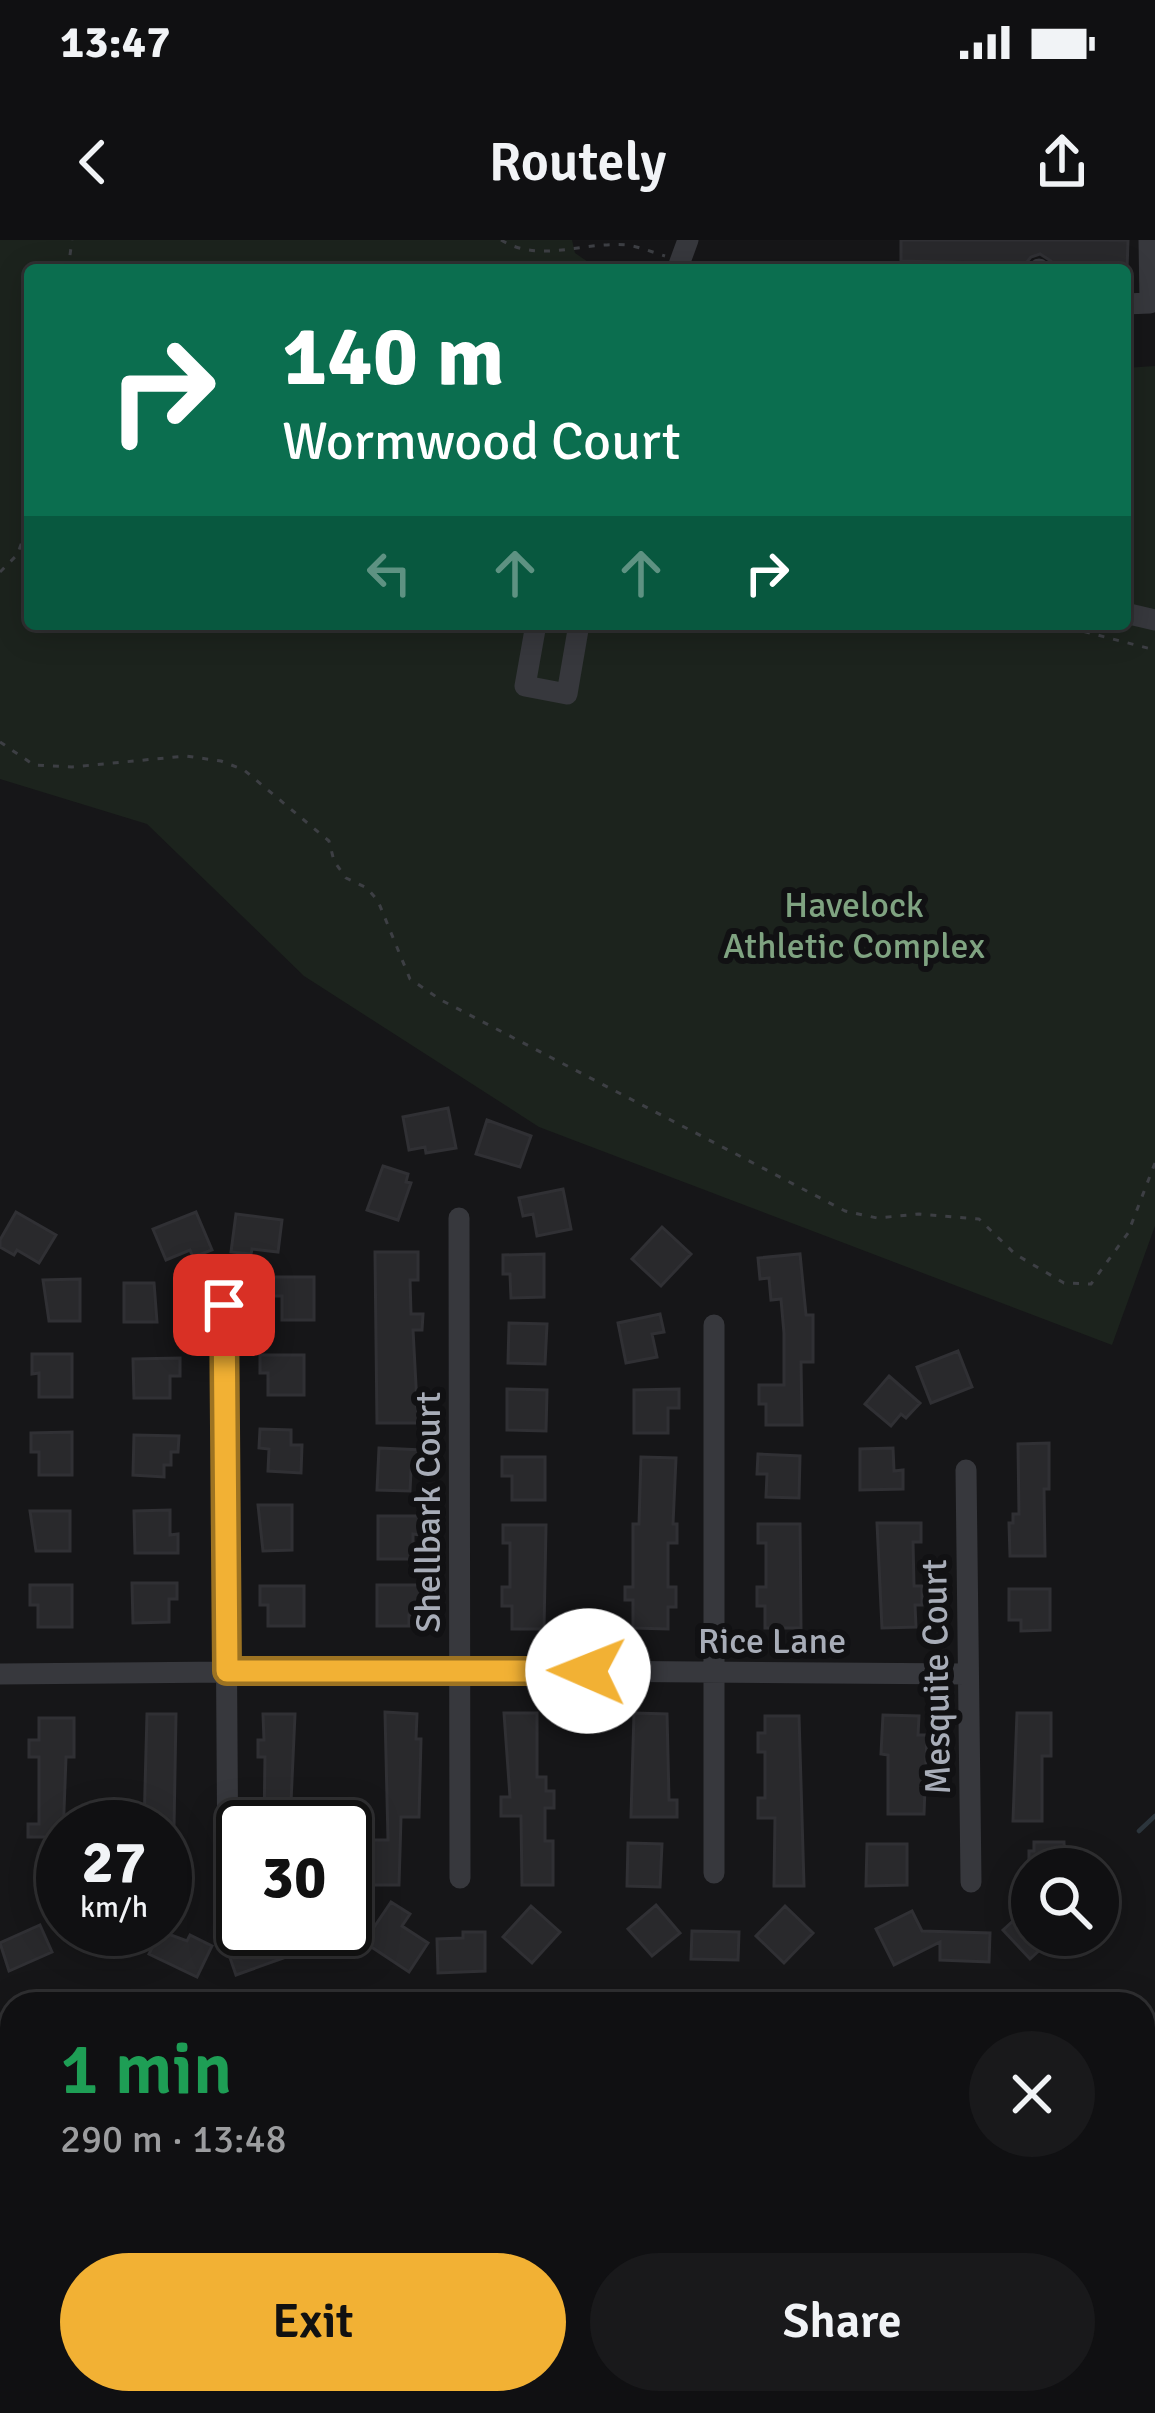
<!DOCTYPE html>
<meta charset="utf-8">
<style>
body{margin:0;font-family:Signika,sans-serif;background:#19191b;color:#f1f3f6;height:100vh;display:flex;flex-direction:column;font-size:45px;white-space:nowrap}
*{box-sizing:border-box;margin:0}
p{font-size:39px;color:#9c9d9f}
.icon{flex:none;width:66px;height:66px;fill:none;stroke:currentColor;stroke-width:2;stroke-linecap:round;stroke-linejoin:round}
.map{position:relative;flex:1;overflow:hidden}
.details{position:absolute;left:0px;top:1752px;width:1155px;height:423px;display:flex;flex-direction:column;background:#101012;border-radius:36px 36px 0 0;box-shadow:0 6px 30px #0003,0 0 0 3px #303032}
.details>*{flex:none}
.hud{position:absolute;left:24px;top:24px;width:1107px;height:366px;border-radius:12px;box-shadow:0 6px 30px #0003,0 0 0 3px #303032;background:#0b6e4f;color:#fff;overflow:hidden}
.buttons{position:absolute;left:1011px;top:1608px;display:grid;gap:24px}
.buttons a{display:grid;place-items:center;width:108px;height:108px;border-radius:50%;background:#101012;box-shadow:0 6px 30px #0003,0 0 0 3px #303032;font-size:60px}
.speed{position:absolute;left:36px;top:1560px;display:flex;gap:24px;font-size:60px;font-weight:700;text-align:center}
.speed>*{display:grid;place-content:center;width:156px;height:156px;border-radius:50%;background:#101012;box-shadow:0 6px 30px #0003,0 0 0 3px #303032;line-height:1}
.speed small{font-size:30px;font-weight:400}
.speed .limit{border:6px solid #111;border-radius:18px;background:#fff;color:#111}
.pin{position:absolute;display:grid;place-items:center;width:102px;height:102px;color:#fff;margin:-51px;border-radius:24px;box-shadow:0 6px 18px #0006}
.me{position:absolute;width:132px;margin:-66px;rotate:271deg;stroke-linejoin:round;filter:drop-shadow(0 0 9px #0008)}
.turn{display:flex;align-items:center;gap:42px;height:252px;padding:0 60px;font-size:54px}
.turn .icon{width:156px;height:156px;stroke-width:2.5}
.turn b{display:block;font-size:84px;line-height:102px}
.lanes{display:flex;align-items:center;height:114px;padding:0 60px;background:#0003;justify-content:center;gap:60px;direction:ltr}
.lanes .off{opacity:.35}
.round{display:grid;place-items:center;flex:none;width:126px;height:126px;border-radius:63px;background:#19191b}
.summary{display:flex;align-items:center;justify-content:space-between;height:204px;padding:0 60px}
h1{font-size:72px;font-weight:600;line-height:90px;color:#1e9e55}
.button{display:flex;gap:24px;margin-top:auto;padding:24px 60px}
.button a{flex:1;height:138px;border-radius:72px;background:#f2b134;color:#111;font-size:48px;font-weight:600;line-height:138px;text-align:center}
.button a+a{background:#19191b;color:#f1f3f6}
.status{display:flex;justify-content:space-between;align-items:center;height:84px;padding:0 60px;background:#101012;direction:ltr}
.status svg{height:33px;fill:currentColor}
header{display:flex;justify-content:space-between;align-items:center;height:156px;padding:0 60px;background:#101012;font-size:54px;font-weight:600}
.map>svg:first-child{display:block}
.green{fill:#1c231d}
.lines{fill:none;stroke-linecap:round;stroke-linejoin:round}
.stream{stroke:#2c353c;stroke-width:4.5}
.building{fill:#29292c;stroke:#303034;stroke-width:3}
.path{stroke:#3d3f44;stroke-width:3;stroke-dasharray:6 9;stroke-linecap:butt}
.minor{stroke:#37383d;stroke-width:21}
.route-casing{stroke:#9d7322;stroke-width:30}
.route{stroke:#f2b134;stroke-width:21}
.labels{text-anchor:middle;stroke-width:12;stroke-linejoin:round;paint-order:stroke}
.park-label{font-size:36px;fill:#7fa381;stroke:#111113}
.street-label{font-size:36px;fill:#a8adb8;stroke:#111113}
</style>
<div class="status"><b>13:47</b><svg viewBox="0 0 49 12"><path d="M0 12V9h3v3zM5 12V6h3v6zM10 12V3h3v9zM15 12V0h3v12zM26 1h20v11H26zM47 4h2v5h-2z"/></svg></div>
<header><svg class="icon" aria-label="back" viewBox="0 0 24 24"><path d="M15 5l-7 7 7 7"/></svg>Routely<svg class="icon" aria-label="share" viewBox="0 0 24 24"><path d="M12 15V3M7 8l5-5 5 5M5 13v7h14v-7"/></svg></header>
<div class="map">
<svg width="1155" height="2173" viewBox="0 0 1155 2173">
<rect width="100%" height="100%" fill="#161618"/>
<path class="green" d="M0,0h572l3,13 19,13 8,-3 6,7h-578v354h1095v-256l30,-2v860l-43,119 -573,-218 -235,-151 -157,-152 -147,-45z"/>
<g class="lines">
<path class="stream" d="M1139,1591l16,-15"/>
</g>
<path class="building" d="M901,0h227l-1,30h-73l-3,-9 -11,-7 -9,3 -6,7 -124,-3z
M448,868l8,40 -30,5 -1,-6 -16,3 -6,-33z
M487,880l44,16 -11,31 -44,-13z
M383,926l25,8 -2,8 5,1 -13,37 -31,-10z
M563,949l8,40 -34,7 -4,-22 -10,2 -4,-18z
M16,972l40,23 -17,28 -22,-13 -3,5 -14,-8v-7z
M196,972l16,38 -19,7 -3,-7 -24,10 -13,-31z
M236,974l46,6 -4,32 -26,-3 -1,5 -20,-2z
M662,987l29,27 -30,32 -29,-27z
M375,1012h43v28h-8l1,34h12l-1,16h-9l5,93h-41z
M544,1014v43l-33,1 -1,-24h-7v-19z
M800,1014l6,61h7v47h-12l1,63h-36v-21h-7v-19h25v-52l-3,-34 -10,1 -2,-22 -9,1 -2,-21z
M273,1037h41v43h-32v-24h-9z
M80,1039v42h-31l-6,-41z
M124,1043h30l3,39h-33z
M660,1074l4,18 -12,2 5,23 -31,6 -8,-40z
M509,1083l38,1 -2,40 -37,-1z
M958,1111l14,36 -41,16 -14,-36z
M32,1114h40v43h-33v-24l-7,1z
M260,1115h44v40h-36v-22h-8z
M180,1118v18h-10v22h-36l-1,-39z
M889,1136l31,27 -14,15 -5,-4 -10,12 -26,-22z
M507,1149l40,1 -1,41 -39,-1z
M679,1149v19h-11v25h-34v-43z
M260,1189l31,1v15h11l-1,28 -33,-2 1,-22 -10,-1z
M72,1192v43h-33v-23h-8v-19z
M134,1195l45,1 -1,16h-7v13h-7v12l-31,-2z
M1049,1203v46h-5l1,67h-35l-1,-33h4v-9h6l-1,-70z
M379,1208l43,2 -1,20h-10l-1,21 -33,-1z
M893,1208l1,23 9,-1v19l-43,1v-41z
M758,1214l42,2 -1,42 -33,-1 1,-23h-10z
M502,1217h43v43h-33v-24h-10z
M641,1217l35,1 -3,66h4v19h-9v44h8v20h-8v22l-35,-1v-28h-8v-13h8v-63h6z
M258,1265h34v45l-29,1z
M170,1270v25l8,-1v19h-43l-1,-42z
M30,1271h40v40h-34z
M378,1276h44l-1,19 -8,-1v25h-35z
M877,1283h44v19h-8l1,44h8v19h-7l1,22 -34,1z
M758,1284h42l1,104h-36v-22h-8v-19h9v-44h-8z
M503,1285h43l-2,104h-32v-23h-10v-19h8v-44h-7z
M132,1343h45v16h-8v23l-36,1z
M30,1345h42v42h-34v-22h-8z
M377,1345h44v17h-6v13h-6v11h-32z
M260,1346h44v40h-36v-21h-8z
M1009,1349h41v41l-29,1v-11h-12z
M385,1472l32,2 -1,25h5l-2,78h-18l-2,68h-31l2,-45h18z
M504,1473h33v64h9v14h8v17h-9v33h8v44h-31l-1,-69h-20v-19h9z
M634,1473l33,1 2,86h8v17h-46z
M1017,1473h34v43h-9v65h-29z
M147,1474h29l-2,113h-30z
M263,1474h32l-4,88h7v16h-7v9h-27l1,-70h-7v-17h6z
M883,1475l36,1 -1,19h9l-3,79h-36v-59l-7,-1z
M765,1476h34l5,170h-30l1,-68h-17v-20h7v-46h-7v-19h7z
M39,1478h35v39h-8l-3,80h-35v-13h11v-67h-10v-17h10z
M1034,1602h30l1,27h-36v-18h5z
M628,1603l34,1 -2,43 -33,-1z
M867,1604h40v41l-41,1z
M391,1662l19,12 -8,12 26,17 -19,29 -45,-30z
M1032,1664v31h24l-26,24 -27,-29z
M656,1665l24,28 -28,23 -24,-27z
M531,1666l29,26 -28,31 -29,-26z
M785,1666l28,27 -29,30 -28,-27z
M912,1671l10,20 68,2 -1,29 -49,-2v-18l-46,23 -18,-36z
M40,1685l12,27 -43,19 -9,-28z
M160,1691l27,10 3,-6 22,11 -15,31 -48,-23z
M277,1691l9,26 -50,18 -9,-26z
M692,1691l47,1 -1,28 -47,-1z
M463,1692h22v39l-47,2 -1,-34 26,-1z"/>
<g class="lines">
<path class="path" d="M501,0c39,24 82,1 126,5 13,2 25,7 38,11
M68,30l4,-30
M0,332l17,-17 13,-34
M1055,384l100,26
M0,502l34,23 38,2 114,-11 35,5 23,9 85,71 5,20 12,17 21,10 11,13 32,78 31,21 404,211 32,7 42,-4 60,5 36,35 49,29 27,1 37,-51 27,-70"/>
<path class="minor" d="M1039,29v1
M677,30l11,-30
M1125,64l25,-1 -1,-63
M1125,373l30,7
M536,384l-11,62 42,8 12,-70
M459,978l1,660
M224,1065l4,580
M966,1230l5,412
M0,1434l460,-4 507,4
M714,1633v-548"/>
</g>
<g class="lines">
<g class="route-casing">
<path id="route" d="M224,1065l3,366h361"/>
</g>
<use href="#route" class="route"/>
</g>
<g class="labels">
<g class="park-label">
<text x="854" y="677">Havelock<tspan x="854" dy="41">Athletic Complex</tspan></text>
</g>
<g class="street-label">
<text transform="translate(427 1272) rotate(-90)" y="13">Shellbark Court</text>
<text x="772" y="1413">Rice Lane</text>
<text transform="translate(935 1437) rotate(-91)" y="13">Mesquite Court</text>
</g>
</g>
</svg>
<div class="buttons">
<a><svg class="icon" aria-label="search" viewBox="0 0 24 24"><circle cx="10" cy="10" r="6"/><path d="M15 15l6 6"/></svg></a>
</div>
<div class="speed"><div>27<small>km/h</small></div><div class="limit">30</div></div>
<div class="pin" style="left:224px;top:1065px;background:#d93025"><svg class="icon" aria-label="arrive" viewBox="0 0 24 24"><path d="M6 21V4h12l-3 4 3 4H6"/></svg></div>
<svg class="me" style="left:588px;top:1431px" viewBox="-20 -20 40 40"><circle r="19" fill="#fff"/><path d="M0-13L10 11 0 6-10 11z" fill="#f2b134"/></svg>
<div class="hud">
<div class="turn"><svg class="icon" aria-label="right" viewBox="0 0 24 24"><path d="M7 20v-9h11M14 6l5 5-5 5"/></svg><div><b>140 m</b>Wormwood Court</div></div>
<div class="lanes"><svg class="icon off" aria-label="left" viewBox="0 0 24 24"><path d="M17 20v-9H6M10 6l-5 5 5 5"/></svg><svg class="icon off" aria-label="ahead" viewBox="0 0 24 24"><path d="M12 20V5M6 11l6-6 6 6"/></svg><svg class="icon off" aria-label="ahead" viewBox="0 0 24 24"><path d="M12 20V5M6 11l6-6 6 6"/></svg><svg class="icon" aria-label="right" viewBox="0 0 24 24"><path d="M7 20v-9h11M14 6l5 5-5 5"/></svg></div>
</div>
<section class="details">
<div class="summary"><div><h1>1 min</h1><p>290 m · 13:48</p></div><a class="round"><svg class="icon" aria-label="close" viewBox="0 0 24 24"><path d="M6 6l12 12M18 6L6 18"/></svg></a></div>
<div class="button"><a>Exit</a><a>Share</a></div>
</section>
</div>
